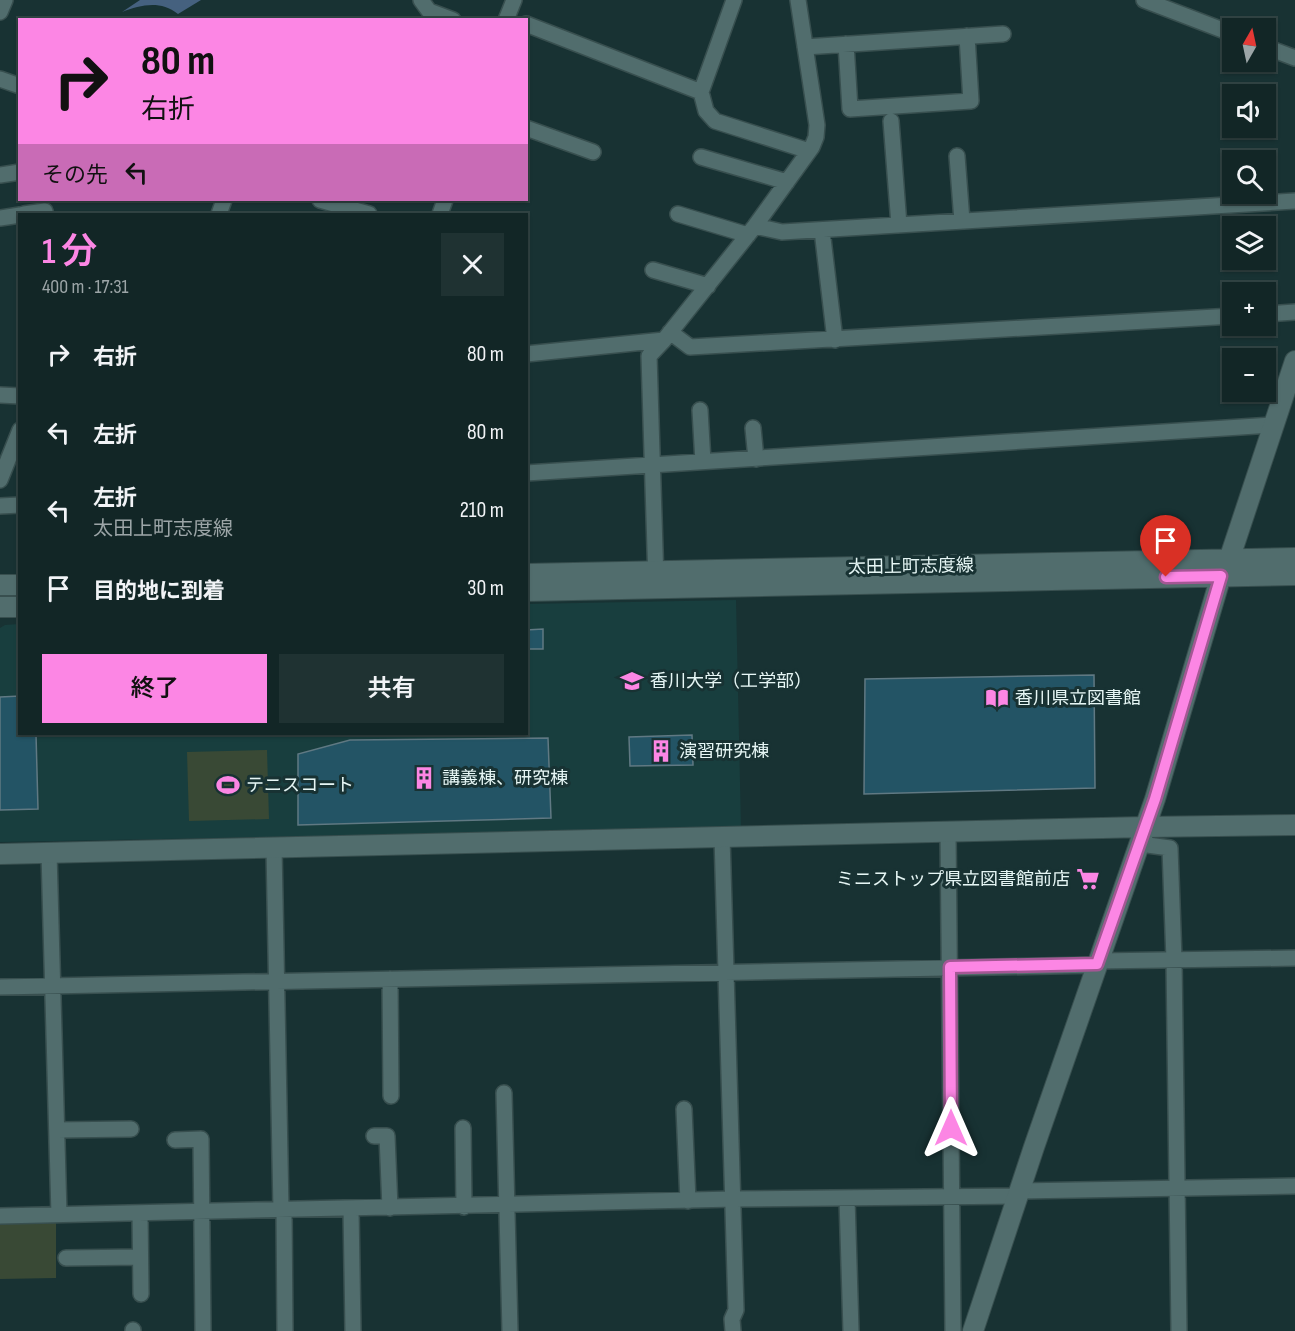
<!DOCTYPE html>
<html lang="ja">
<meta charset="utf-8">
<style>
body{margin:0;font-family:"Sofia Sans Condensed","Noto Sans JP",sans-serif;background:#1f3232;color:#f1f3f6;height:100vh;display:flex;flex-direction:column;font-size:22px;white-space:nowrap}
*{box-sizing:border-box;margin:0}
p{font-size:20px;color:#9ca5a7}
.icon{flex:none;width:33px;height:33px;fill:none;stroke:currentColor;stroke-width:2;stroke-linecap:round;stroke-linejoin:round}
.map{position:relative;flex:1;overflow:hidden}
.sheet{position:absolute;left:18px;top:213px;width:510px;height:522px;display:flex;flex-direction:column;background:#122626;border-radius:0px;box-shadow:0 2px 4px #0004,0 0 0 2px #314343}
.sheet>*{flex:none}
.banner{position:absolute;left:18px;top:18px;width:510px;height:183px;border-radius:0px;box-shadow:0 2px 4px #0004,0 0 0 2px #314343;background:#fc86e4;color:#111;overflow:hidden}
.needle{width:39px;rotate:9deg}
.tools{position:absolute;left:1222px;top:18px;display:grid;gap:12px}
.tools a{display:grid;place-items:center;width:54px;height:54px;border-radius:0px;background:#122626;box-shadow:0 2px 4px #0004,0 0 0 2px #314343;font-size:30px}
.pin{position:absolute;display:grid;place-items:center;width:51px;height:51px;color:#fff;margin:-62px -26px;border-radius:50% 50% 50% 0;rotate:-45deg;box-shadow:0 0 6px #0007}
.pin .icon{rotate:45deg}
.me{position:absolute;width:66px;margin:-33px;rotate:0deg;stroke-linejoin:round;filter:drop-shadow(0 0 4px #0008)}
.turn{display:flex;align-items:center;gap:21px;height:126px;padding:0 24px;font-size:27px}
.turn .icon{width:78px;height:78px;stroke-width:2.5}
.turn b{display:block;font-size:42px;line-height:51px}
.then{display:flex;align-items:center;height:57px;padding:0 24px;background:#0003;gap:12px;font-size:22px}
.round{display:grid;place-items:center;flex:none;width:63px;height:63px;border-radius:0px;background:#1f3232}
.overview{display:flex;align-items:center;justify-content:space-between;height:102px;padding:0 24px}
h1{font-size:36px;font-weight:600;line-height:45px;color:#fc86e4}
.primary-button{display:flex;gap:12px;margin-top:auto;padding:12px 24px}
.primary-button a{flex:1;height:69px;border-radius:0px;background:#fc86e4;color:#111;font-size:24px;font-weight:600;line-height:69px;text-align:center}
.primary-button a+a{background:#1f3232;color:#f1f3f6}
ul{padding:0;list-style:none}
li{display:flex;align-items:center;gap:18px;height:78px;padding:0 24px}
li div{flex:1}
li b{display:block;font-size:22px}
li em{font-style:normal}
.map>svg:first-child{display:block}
.built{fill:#183e3e}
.green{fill:#394935}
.water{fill:#45617f}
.building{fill:#235465;stroke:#607983;stroke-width:1.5}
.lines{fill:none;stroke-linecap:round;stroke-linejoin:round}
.street-casing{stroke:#384f4f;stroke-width:18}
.secondary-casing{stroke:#384f4f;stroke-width:22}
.street{stroke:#516d6d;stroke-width:15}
.secondary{stroke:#516d6d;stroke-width:20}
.route-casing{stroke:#a45794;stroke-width:15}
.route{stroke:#fc86e4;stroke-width:10}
.labels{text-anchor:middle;stroke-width:6;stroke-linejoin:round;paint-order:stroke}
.street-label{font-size:18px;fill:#e6f6f5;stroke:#183233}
.poi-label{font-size:18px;fill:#e6f6f5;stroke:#183233;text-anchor:start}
</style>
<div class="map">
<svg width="1295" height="1331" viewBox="0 0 1295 1331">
<rect width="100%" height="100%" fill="#183233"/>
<path class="built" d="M736,600l5,228 -741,14v-214l5,-3 14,-1 1,110h506l1,-130z"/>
<path class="green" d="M267,750l2,69 -80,2 -2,-69z
M56,1220v58l-56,1v-58z"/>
<path class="water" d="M140,0h61l-23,14c-18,-14 -37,-9 -56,-2z"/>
<path class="building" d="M543,629v20h-17v-19z
M1094,675l1,113 -231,6 1,-115z
M20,696v38h16l2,75 -38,1v-113z
M692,735l1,30 -63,1 -1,-29z
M548,738l3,80 -253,7v-71l52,-14z"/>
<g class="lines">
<g class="street-casing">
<path id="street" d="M421,0l8,11 24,9
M1144,0l89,34
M0,12l5,-12
M506,20l8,-20
M526,24l175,68 33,-92
M846,44l4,65 121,-8 -4,-65
M805,47l198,-13
M1266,47l29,11
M0,79l20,7
M701,92l5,19 9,10 94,30
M891,121l8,104
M526,128l67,24
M957,156l5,65
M701,157l86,25
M0,175l20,-3
M320,200l49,14
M24,214l21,-3
M219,214l5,-14
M440,214l5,-14
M678,214l70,21
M0,218l20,-3
M755,226l27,6 513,-31
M822,230l13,110
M653,270l55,16
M1266,314l29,-2
M670,332l20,15 543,-31
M526,354l138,-14
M0,395l20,1
M700,410l3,52
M753,428l3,31
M526,473l747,-48
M0,480l20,-50
M0,506l20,-1
M656,582l-7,-226 15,-16 91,-114 57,-79 4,-10 1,-12 -19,-125
M948,832l5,499
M722,837l14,473 -4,9 1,12
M1140,844l30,4 4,112 5,371
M274,848l7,362
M49,853l10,362
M1099,961l196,-3
M390,979l1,117
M0,987l1097,-22
M504,1093l6,238
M684,1109l4,92
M463,1128l1,79
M57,1130l74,-1
M374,1136h13l3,72
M175,1140l26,-1 2,192
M1020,1191l275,-5
M847,1199l4,132
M351,1209l2,122
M284,1210l1,121
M140,1213l1,81
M0,1216l734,-17 285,-3
M66,1258l74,-1
M133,1330v1"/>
</g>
<g class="secondary-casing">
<path id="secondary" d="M526,574l769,-16
M0,585h20
M526,591l769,-16
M0,607h20
M0,854l1145,-27 150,-2
M973,1331l61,-184 121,-348 66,-223 8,-16 66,-199"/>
</g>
<use href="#street" class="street"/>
<use href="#secondary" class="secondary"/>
</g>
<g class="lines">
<g class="route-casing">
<path id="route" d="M951,1128l-1,-161 147,-3 58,-165 66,-223 -55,1"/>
</g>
<use href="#route" class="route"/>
</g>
<defs>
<g id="university-bare" transform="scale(1.8)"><path d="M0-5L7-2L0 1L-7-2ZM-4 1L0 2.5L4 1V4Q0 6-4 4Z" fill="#fc86e4" stroke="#183233" stroke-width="2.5" paint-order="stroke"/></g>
<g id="library-bare" transform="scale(1.8)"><path d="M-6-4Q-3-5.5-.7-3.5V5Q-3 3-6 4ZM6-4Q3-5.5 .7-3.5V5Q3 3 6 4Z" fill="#fc86e4" stroke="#183233" stroke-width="2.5" paint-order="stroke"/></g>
<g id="building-bare" transform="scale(1.8)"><path d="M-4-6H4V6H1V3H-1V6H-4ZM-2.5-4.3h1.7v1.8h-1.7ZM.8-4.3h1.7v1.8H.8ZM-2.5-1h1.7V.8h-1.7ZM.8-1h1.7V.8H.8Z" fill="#fc86e4" stroke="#183233" stroke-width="2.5" paint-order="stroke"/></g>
<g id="stadium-bare" transform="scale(1.8)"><path d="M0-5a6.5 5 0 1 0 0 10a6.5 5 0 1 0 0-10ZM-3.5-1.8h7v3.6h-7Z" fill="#fc86e4" stroke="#183233" stroke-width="2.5" paint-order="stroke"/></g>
<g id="supermarket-bare" transform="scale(1.8)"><path d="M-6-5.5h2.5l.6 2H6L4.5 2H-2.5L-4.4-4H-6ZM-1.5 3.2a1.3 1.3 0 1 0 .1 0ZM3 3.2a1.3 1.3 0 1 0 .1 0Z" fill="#fc86e4" stroke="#183233" stroke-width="2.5" paint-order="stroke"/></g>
</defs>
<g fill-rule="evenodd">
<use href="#university-bare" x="632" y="681"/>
<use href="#library-bare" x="997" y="698"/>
<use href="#building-bare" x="661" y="751"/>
<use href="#building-bare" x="424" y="778"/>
<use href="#stadium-bare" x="228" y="785"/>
<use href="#supermarket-bare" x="1088" y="879"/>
</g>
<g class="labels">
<g class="street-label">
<text transform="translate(911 566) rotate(-1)" y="6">太田上町志度線</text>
</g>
<g class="poi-label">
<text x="650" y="687">香川大学（工学部）</text>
<text x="1015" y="704">香川県立図書館</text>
<text x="679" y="757">演習研究棟</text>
<text x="442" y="784">講義棟、研究棟</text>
<text x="246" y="791">テニスコート</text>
<text x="1070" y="885" text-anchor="end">ミニストップ県立図書館前店</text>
</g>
</g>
</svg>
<div class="tools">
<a><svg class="needle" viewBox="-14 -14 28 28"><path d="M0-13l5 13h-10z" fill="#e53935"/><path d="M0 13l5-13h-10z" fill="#9ca5a7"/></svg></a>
<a><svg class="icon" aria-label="sound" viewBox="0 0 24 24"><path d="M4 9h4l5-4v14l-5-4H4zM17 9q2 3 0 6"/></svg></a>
<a><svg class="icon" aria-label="search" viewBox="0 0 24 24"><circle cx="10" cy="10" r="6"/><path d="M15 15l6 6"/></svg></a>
<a><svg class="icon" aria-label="layers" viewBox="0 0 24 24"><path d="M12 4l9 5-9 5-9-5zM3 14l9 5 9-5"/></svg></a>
<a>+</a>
<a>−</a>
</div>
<div class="pin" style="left:1166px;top:577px;background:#d93025"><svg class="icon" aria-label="arrive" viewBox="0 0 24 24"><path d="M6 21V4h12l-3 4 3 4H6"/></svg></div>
<svg class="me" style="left:951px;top:1128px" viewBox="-20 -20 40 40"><path d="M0-17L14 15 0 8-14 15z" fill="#fc86e4" stroke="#fff" stroke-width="4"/></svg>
<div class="banner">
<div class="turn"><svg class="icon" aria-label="right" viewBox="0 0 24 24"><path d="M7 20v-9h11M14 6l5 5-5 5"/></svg><div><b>80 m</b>右折</div></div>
<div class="then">その先<svg class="icon" aria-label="left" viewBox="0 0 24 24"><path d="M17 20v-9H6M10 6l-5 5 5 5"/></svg></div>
</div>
<section class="sheet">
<div class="overview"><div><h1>1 分</h1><p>400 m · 17:31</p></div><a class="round"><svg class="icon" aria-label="close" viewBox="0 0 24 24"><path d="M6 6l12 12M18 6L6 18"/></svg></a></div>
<ul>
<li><svg class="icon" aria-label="right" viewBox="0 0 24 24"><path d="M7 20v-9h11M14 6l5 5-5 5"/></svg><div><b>右折</b></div><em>80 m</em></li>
<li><svg class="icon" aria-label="left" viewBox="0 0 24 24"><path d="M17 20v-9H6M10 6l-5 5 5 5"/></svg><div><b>左折</b></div><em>80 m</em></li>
<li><svg class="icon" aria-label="left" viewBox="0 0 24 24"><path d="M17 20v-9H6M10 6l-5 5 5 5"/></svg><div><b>左折</b><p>太田上町志度線</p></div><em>210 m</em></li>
<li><svg class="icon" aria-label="arrive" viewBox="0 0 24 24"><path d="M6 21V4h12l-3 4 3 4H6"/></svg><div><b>目的地に到着</b></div><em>30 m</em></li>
</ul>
<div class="primary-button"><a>終了</a><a>共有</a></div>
</section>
</div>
